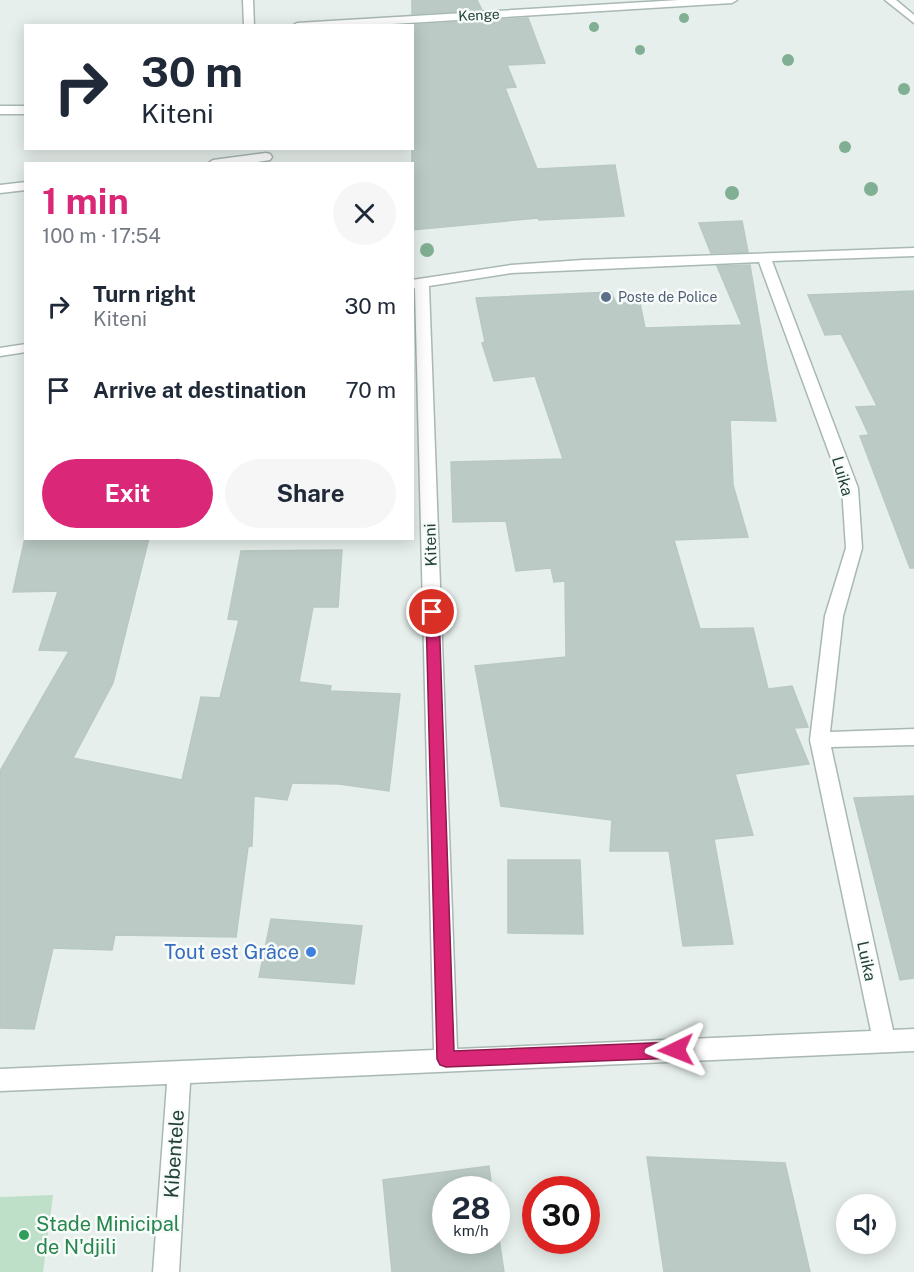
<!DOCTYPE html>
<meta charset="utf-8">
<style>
body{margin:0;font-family:"Public Sans",sans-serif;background:#f6f6f7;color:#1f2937;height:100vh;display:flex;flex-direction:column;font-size:22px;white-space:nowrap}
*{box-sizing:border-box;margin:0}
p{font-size:20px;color:#747a83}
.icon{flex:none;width:33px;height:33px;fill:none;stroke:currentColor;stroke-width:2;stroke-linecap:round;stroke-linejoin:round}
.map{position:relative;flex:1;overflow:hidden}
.panel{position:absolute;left:24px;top:162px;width:390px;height:378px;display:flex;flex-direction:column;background:#fff;border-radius:0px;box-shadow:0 3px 15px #0003}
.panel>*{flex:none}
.guide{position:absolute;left:24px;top:24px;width:390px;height:126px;border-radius:0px;box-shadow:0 3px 15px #0003;background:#fff;color:#1f2937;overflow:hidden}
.fabs{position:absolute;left:836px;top:1194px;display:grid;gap:12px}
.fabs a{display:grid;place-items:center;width:60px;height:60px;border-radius:50%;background:#fff;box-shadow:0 3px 15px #0003;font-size:30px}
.speed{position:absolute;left:432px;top:1176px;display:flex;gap:12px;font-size:30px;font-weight:700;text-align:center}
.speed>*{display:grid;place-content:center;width:78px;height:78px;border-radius:50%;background:#fff;box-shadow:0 3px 15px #0003;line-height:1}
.speed small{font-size:15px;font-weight:400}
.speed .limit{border:9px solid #d22;background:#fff;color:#111}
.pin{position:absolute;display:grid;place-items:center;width:51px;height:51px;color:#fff;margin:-26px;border:3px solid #fff;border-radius:50%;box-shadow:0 2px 6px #0007}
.me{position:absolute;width:66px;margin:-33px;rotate:268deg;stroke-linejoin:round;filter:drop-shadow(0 0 4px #0008)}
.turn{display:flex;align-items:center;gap:21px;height:126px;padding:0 18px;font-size:27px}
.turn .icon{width:78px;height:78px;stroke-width:2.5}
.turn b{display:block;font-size:42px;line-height:51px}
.round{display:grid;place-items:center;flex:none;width:63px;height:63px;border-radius:32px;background:#f6f6f7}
.overview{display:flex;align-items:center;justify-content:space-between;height:102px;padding:0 18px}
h1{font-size:36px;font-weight:700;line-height:45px;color:#db2777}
.button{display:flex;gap:12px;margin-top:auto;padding:12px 18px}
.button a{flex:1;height:69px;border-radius:36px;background:#db2777;color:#fff;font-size:24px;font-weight:700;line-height:69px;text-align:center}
.button a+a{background:#f6f6f7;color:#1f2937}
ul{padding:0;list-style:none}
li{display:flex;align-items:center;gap:18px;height:84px;padding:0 18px}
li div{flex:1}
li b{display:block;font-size:22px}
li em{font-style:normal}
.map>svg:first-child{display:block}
.green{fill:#bfe0c8}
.building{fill:#bbcac4;stroke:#b8c9c2;stroke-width:1.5}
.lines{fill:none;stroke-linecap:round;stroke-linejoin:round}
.street-casing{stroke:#a8b8b2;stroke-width:3}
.street{fill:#fff;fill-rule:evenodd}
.tree{fill:#80af93}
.route{fill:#db2777;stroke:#8e194d;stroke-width:1.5}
.service-dot{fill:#5c6f8a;stroke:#f7fbf9;stroke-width:2}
.shop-dot{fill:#3f7fe0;stroke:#f7fbf9;stroke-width:2}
.leisure-dot{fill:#2e9e5b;stroke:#f7fbf9;stroke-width:2}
.labels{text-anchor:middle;stroke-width:5;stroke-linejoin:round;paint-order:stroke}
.far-street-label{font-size:14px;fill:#24423a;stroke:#f7fbf9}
.far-service-label{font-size:14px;fill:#4e5e75;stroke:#f7fbf9;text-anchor:start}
.street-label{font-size:16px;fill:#24423a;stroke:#f7fbf9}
.near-shop-label{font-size:20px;fill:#366cbe;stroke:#f7fbf9;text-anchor:end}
.near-street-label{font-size:20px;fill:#24423a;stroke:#f7fbf9}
.near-leisure-label{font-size:20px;fill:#27864d;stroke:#f7fbf9;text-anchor:start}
</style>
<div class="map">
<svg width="914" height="1272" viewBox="0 0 914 1272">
<rect width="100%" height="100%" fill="#e6efeb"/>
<path class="green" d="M53,1195l-10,77h-43v-75z"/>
<path class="building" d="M412,0h65l5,10 -70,4z
M528,18l17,45 -38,2 9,22 -11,1 32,81 78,-4 9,51 -85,4 -1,-2 -126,12v-205z
M742,221l6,31 -37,1 -12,-30z
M750,265l26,156 -46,-1 3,65 15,52 -74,3 26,89 53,-1 15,61 24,-3 16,41 -14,1 15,36 -74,10 18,61 -39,4 19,105 -50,2 -14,-95h-59l2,-31 -111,-14 -26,-140 91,-9 -1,-76 -11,1 -3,-14 -35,3 -10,-50 -53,1 -2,-60 112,-3 -28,-83 -41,5 -12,-38 3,-1 -9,-44 135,-6 5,11h24l5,25 97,-3 -25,-59z
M914,291v277h-4l-50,-132 9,-1 -13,-28 21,-1 -36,-72 -16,1 -17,-40z
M25,538h124l-36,145 -40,75 109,22 19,-83 19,1 19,-78 -11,-1 13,-68 101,-1 -4,57h-25l-14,75 32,4 -1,5 70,3 -11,97 -50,-7 -47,-1 -5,17 -33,-4 -2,50 -4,1 -12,90 -121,-2 -3,15 -59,-2 -19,81 -34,-1v-257l69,-120 -30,-1 19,-59 -45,1z
M914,796v182l-14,2 -46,-182z
M508,860h72l3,74 -75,-1z
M271,919l91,7 -8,58 -95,-7z
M647,1157l138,6 25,109h-146z
M489,1166l3,24h-46v50h50v-21l8,53h-112l-9,-92z"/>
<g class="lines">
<g class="street-casing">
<path id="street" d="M243,0h10l1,26h-10z
M679,0h58l-5,3 -372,23h-68l5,-3z
M885,0h11l18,15v8z
M0,106h26v8h-26z
M266,153l4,1 2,3 -2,3 -25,4h-38l6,-4z
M26,182v8l-26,3v-8z
M914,248v8l-142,5 86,227 4,60 -19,68 -13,116 84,-3v16l-83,2 62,283 21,-1v22l-724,32 -11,189h-26l14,-188 -167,7v-22l434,-19 -19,-762h-3v-8l99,-15 72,-5zM759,262l83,226 4,60 -21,68 -15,124 61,291 -414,18 -28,-763 82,-13z
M26,344v8l-26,4v-8z"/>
</g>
<use href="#street" class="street"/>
</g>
<g class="tree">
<circle cx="684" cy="18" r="5"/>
<circle cx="594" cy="27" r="5"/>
<circle cx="640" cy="50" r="5"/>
<circle cx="788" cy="60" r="6"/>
<circle cx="904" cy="89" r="6"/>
<circle cx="845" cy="147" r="6"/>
<circle cx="871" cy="189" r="7"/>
<circle cx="732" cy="193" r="7"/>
<circle cx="427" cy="250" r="7"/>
</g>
<path class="route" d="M432,607l7,5 15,439 222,-9 7,2 2,6 -2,6 -7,2 -230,9 -6,-2 -3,-6 -11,-447z"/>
<circle class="service-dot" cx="606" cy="297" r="6"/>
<circle class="shop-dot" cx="311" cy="952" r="6"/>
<circle class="leisure-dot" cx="24" cy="1235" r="6"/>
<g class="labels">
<g class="far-street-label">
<text transform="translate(479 15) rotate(-3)" y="5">Kenge</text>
</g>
<g class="far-service-label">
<text x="618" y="302">Poste de Police</text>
</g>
<g class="street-label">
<text transform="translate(843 476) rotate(74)" y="6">Luika</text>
<text transform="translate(430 545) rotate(-92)" y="6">Kiteni</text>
<text transform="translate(867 961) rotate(78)" y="6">Luika</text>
</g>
<g class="near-shop-label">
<text x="299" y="959">Tout est Grâce</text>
</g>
<g class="near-street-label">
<text transform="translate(174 1154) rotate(-86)" y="7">Kibentele</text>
</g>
<g class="near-leisure-label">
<text x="36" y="1231">Stade Minicipal<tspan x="36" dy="23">de N'djili</tspan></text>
</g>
</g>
</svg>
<div class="fabs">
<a><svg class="icon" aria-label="sound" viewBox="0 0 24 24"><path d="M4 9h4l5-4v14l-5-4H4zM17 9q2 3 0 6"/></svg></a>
</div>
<div class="speed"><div>28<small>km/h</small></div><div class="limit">30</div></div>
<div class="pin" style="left:432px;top:612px;background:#d93025"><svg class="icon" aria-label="arrive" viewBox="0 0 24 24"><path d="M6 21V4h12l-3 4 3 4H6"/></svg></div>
<svg class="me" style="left:676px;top:1050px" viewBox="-20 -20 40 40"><path d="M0-17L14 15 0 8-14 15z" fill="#db2777" stroke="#fff" stroke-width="4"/></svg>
<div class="guide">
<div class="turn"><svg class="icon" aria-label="right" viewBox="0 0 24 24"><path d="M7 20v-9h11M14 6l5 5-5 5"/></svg><div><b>30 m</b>Kiteni</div></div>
</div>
<section class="panel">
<div class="overview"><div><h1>1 min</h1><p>100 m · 17:54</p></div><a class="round"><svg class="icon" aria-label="close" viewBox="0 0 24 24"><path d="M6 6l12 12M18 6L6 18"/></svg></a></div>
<ul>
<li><svg class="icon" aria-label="right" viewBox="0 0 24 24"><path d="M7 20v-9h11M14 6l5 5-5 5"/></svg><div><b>Turn right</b><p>Kiteni</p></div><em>30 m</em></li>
<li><svg class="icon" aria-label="arrive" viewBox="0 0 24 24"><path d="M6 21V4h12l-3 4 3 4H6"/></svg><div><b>Arrive at destination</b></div><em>70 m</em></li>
</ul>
<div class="button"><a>Exit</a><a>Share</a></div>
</section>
</div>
